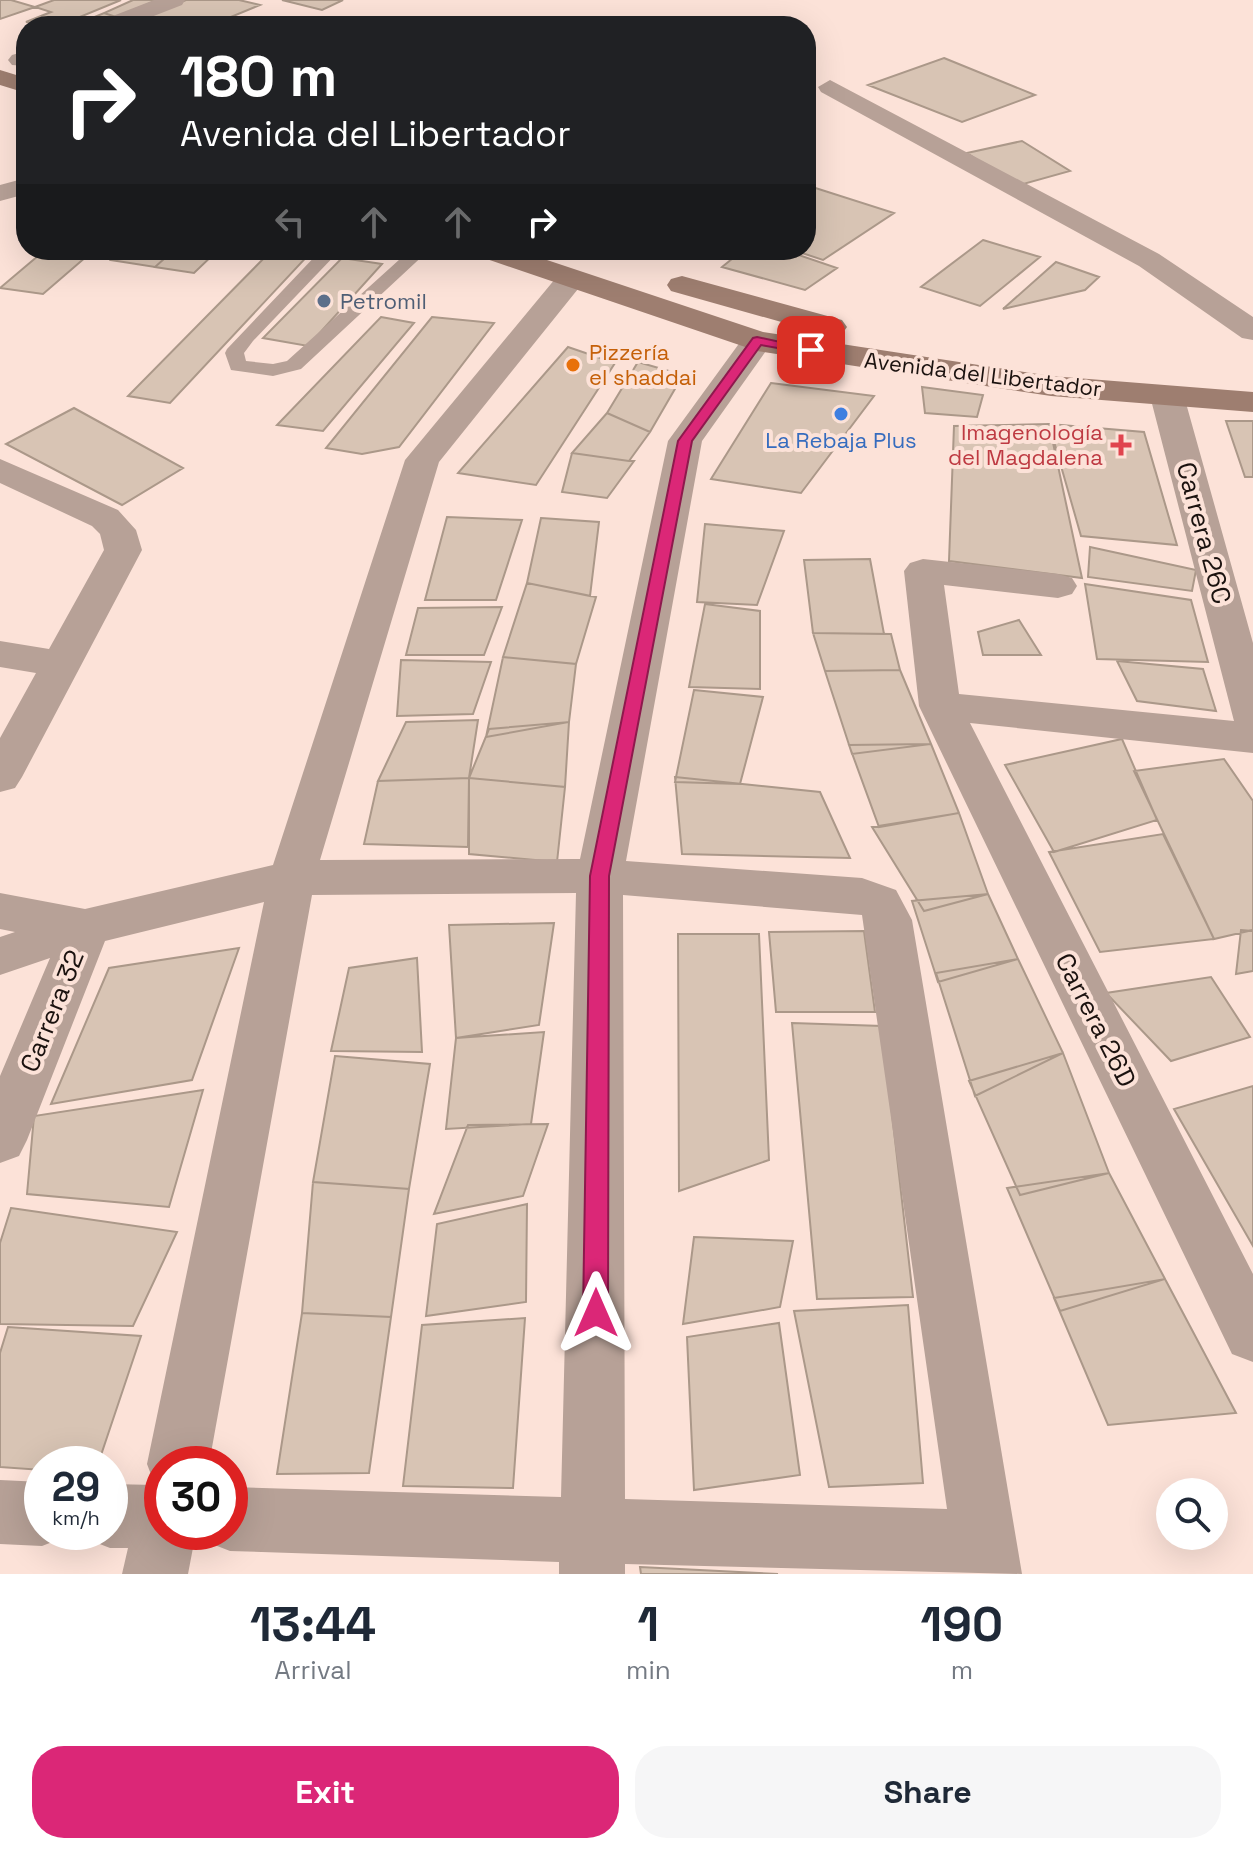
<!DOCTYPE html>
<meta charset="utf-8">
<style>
body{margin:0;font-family:"Space Grotesk",sans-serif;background:#f6f6f7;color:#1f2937;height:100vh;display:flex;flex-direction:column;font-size:30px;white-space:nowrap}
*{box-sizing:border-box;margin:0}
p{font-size:26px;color:#747a83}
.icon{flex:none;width:44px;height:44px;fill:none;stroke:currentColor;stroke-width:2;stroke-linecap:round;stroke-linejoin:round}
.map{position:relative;height:1574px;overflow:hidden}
.drawer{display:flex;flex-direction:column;background:#fff;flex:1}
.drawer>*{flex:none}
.hud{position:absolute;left:16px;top:16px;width:800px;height:244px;border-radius:32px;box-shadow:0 8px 32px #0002;background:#202124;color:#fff;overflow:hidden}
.tools{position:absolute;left:1156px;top:1478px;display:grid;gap:16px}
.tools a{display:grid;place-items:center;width:72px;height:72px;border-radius:50%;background:#fff;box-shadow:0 8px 32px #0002;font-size:40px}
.speed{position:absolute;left:24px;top:1446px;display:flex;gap:16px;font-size:40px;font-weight:700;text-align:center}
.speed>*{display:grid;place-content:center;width:104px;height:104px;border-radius:50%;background:#fff;box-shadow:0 8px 32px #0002;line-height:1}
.speed small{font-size:20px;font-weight:400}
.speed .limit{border:12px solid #d22;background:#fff;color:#111}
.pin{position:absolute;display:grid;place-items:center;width:68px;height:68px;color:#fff;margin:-34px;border-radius:16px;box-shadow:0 4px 12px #0006}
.me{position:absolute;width:88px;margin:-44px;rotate:0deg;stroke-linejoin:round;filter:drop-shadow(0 0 6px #0008)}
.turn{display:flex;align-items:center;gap:28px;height:168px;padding:0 32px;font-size:36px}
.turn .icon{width:104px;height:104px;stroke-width:2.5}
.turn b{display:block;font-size:56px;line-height:68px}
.lanes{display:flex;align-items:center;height:76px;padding:0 32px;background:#0003;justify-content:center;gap:40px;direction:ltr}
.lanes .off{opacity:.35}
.eta{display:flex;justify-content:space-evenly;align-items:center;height:136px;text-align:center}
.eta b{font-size:48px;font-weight:700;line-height:56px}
.primary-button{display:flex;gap:16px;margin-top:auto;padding:16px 32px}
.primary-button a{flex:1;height:92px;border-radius:32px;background:#db2777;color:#fff;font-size:32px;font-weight:700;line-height:92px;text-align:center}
.primary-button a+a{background:#f6f6f7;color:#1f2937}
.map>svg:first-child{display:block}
.building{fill:#d8c4b4;stroke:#ab9889;stroke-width:2}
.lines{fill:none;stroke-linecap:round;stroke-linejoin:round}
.service{fill:#b7a197;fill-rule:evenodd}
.minor{fill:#b7a197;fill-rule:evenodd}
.tertiary{fill:#b7a197;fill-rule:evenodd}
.secondary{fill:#9e7e70;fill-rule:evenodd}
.route{fill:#db2777;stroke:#8e194d;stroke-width:2}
.service-dot{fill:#5c6f8a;stroke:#fce2d8;stroke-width:3}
.food-dot{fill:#e8710a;stroke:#fce2d8;stroke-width:3}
.shop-dot{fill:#3f7fe0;stroke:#fce2d8;stroke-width:3}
.health-dot{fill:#e0444e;stroke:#fce2d8;stroke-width:3}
.labels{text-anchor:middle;stroke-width:8;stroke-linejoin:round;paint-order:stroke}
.far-service-label{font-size:22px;fill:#4e5e75;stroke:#fce2d8;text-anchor:start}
.far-food-label{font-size:22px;fill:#c56008;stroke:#fce2d8;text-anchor:start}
.far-street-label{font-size:22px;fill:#1b120f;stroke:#fce2d8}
.far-health-label{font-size:22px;fill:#be3a42;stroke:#fce2d8;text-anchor:end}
.far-shop-label{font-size:22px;fill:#366cbe;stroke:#fce2d8}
.street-label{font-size:26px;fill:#1b120f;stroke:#fce2d8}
</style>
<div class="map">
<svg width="1253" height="1574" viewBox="0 0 1253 1574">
<rect width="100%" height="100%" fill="#fce2d8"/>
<path class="building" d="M0,0h11l24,7 -35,12z
M54,0h67l-63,26 -32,-4 25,-10 -16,-5z
M133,0h25l-42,17 -12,-4z
M186,0h53l21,5 -51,21h-86z
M282,0h61l-21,10z
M104,13l12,4 -21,9h-22z
M944,58l91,37 -73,27 -94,-37z
M1022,141l48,30 -54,15 -49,-33z
M806,185l88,28 -71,47 -30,-10h13z
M983,240l57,17 -60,49 -59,-19z
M45,250h49l-51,44 -43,-6z
M122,250h52l-19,17 -44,-7z
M174,250h44l-24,23 -39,-6z
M272,250h41l-143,153 -42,-7z
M743,250h41l53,18 -32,22 -83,-23z
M342,258l40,6 -74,82 -45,-8z
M1056,262l43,15 -14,13 -82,19z
M381,317l33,6 -91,108 -46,-6z
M432,317l62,6 -95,124 -37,7 -36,-6z
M568,347l47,16 -79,122 -78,-12z
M638,362l45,13 -33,57 -43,-19z
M771,383l103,13 -73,97 -90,-14z
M922,387l61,8 -6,22 -52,-4z
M74,408l109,60 -61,37 -116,-61z
M607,413l43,19 -21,29 -57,-8z
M1226,421h27v56h-8z
M1049,424l95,8 33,113 -96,-9z
M1049,424l33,154 -133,-17 5,-135z
M572,453l57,8h5l-27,37 -45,-6z
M447,517l75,3 -26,80h-71z
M541,518l58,4 -9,74 -63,-13z
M705,524l79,7 -27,74 -60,-3z
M1090,547l106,23 -4,21 -104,-14z
M870,559l14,75 -71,-1 -9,-73z
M527,583l69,14 -20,67 -73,-7z
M1085,584l106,16 17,62 -111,-3z
M705,604l55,7v78l-71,-2z
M502,607l-18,48h-78l12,-47z
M1019,620l22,35h-58l-5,-23z
M813,633l78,1 9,36 -75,1z
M503,657l73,7 -7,58 -83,15z
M401,660l90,2 -18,52 -76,2z
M1117,661l86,8 13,42 -79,-10z
M900,670l31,74 -79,10 -27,-83z
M694,690l69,7 -23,87 -65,-2z
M478,720l-9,58 -91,3 28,-59z
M569,722l-4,65 -96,-9 20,-49z
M1122,739l35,81 -103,32 -49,-87z
M931,744l28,69 -80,14 -30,-82z
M1224,759l29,42v129l-39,9 -80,-168z
M675,777l145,15 30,66 -168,-4z
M469,778l96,9 -8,75 -88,-8z
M469,778l-1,69 -104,-3 14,-63z
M959,813l29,81 -64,17 -52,-84z
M1163,834l51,105 -114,13 -51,-100z
M988,894l30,65 -80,23 -26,-81z
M554,923l-15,102 -83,13 -7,-113z
M1241,930l12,1v40l-17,3z
M864,931l11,81h-99l-7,-80z
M678,934h81l10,226 -90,31z
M239,948l-47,132 -141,24 58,-136z
M417,958l5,94 -91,-1 18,-83z
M1018,959l45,94 -88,43 -39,-123z
M1211,977l39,60 -79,24 -65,-68z
M792,1023l90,3 31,271 -96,2z
M544,1032l-13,92 -85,5 10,-91z
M1063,1053l46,120 -89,22 -51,-114z
M335,1056l95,8 -21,125 -96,-7z
M1253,1086v160l-79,-137z
M203,1090l-34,117 -142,-13 7,-78z
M548,1124l-25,72 -89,18 34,-89z
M1109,1173l56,106 -105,32 -53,-123z
M313,1182l96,7 -18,128 -89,-4z
M527,1204l-1,98 -100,14 11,-92z
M11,1208l166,24 -44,94 -133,-2v-81z
M694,1237l99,4 -13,66 -97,17z
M1165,1279l71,134 -128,12 -54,-127z
M908,1305l15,178 -94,4 -35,-176z
M302,1313l89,4 -22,156 -92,1z
M525,1318l-12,170 -110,-2 19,-161z
M779,1323l21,152 -106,15 -7,-153z
M8,1327l133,9 -43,128h-56v6l-42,-3v-114z
M640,1567l138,7h-137z"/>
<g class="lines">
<path class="service" d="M321,250h19l-87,91 -9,12 2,8 27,3 14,-3 123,-111h19l-128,119 -28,7 -42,-6 -6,-17 2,-4z"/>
<path class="minor" d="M154,0h31l-3,5 -54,21h-31l3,-5z
M26,51v15l-14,-1 -4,-5 4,-5z
M830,80l329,174 94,63v23l-11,-2 -103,-72 -318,-174 -3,-5z
M571,270l11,3 4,6 -147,183 -119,398 260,-1 88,-418 78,-107h22l5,7 -71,100 -76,420 236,17 34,12 16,30 110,654 -397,-10v10h-66v-12l-329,-11 -23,-9 -4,-10h27v-45l331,10 15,-604 -264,2 -103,569h-47v68h34l-8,42h-66l6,-26h-18l-23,-9 -2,-7h25v-48l45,1 -8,-21 117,-562 -159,39 -78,199 -8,16 -19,7v-87l50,-118 -50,17v-38l15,-5 -15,-3v-36l85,16 188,-44 132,-405 155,-187zM623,895l239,20 85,594 -322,-10z
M1167,386l12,3 5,7 69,247v110l-283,-30 283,551v88l-21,-8 -313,-648 -15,-135 6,-8 13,-4 135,15 14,4 5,8 -5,8 -14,4 -114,-13 15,109 275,27 -84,-325 5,-7z
M0,459l118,51 18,20 6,20 -120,227 -7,11 -15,4v-54l36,-65 -36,-6v-26l49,8 55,-99 -4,-16 -8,-8 -92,-43z
M0,1480l42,2v50h25l-2,5 -23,9 -42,-2z"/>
<path class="tertiary" d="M26,178v16l-26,7v-16z"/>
<path class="secondary" d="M0,70l26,8v15l-26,-8z
M473,250h44l246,82 288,44 202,16v20l-202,-16 -294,-45 -279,-95z
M682,276l160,44 5,7 -5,7 -11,2 -160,-45 -4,-6 4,-6z"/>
</g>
<path class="route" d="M757,337l60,13 -6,4 -50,-9 -69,96 -83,435 -1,437 -4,8 -8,3 -9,-3 -4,-8 7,-437 88,-435 75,-103z"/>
<circle class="service-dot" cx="324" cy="301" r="8"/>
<circle class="food-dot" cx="573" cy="365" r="8"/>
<circle class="shop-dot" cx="841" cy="414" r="8"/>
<path class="health-dot" d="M1117 433h8v8h8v8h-8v8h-8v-8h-8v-8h8z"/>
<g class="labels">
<g class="far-service-label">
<text x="340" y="309">Petromil</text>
</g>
<g class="far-food-label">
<text x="589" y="360">Pizzería<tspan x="589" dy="25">el shaddai</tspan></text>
</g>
<g class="far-street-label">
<text transform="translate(983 374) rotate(7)" y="8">Avenida del Libertador</text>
</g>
<g class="far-health-label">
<text x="1103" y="440">Imagenología<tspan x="1103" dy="25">del Magdalena</tspan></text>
</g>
<g class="far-shop-label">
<text x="841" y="448">La Rebaja Plus</text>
</g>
<g class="street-label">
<text transform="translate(1204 533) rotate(75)" y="9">Carrera 26C</text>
<text transform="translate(52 1011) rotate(-68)" y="9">Carrera 32</text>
<text transform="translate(1096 1020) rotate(63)" y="9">Carrera 26D</text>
</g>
</g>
</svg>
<div class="tools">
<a><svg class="icon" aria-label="search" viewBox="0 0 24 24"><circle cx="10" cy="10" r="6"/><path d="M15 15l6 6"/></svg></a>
</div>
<div class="speed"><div>29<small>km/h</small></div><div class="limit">30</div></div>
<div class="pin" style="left:811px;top:350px;background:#d93025"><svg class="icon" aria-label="arrive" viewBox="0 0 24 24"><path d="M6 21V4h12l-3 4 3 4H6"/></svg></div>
<svg class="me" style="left:596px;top:1313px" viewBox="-20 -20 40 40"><path d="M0-17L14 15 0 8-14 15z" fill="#db2777" stroke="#fff" stroke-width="4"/></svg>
<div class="hud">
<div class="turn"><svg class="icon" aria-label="right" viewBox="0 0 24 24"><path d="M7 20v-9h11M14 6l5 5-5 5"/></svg><div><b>180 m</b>Avenida del Libertador</div></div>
<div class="lanes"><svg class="icon off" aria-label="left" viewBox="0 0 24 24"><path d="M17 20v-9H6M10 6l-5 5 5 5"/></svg><svg class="icon off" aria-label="ahead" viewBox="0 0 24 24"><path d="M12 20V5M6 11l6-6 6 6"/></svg><svg class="icon off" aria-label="ahead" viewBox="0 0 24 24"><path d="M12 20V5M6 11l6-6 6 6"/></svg><svg class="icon" aria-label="right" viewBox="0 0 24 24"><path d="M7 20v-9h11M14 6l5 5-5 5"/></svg></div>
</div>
</div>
<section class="drawer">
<div class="eta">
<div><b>13:44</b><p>Arrival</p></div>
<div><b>1</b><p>min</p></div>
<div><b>190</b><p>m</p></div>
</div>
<div class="primary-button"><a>Exit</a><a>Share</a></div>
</section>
